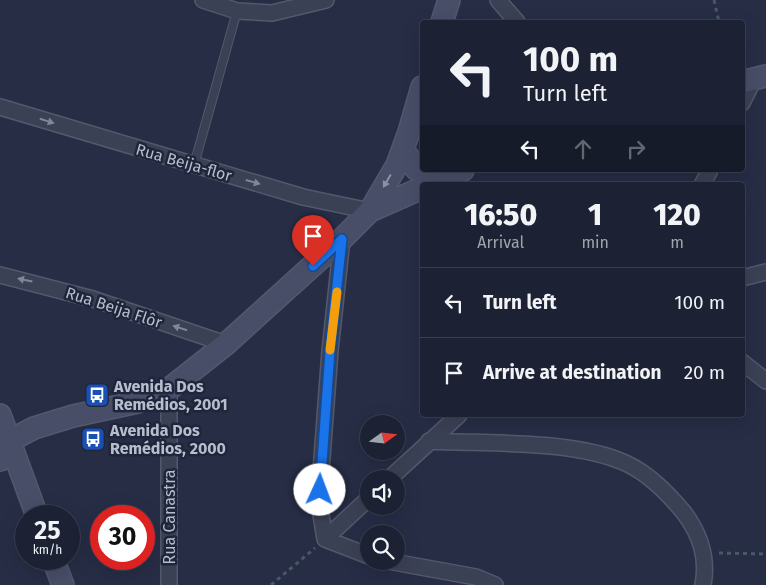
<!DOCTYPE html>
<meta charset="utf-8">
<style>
body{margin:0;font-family:"Fira Sans",sans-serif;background:#252a3c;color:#f1f3f6;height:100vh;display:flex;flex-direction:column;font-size:19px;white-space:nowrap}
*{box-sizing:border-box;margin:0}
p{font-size:16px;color:#a0a4ac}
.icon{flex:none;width:28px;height:28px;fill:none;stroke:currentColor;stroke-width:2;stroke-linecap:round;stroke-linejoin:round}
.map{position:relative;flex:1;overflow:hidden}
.panel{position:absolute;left:420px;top:182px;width:325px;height:235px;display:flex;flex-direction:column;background:#1c2234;border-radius:5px;box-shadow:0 5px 20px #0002,0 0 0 1px #3a3f4f}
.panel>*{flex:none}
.guide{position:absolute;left:420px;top:20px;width:325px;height:152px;border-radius:5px;box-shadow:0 5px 20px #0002,0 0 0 1px #3a3f4f;background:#1c2234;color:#f1f3f6;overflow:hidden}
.needle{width:32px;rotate:75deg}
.controls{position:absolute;left:360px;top:415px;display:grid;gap:10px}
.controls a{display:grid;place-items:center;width:45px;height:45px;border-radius:50%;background:#1c2234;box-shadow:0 5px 20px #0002,0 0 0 1px #3a3f4f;font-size:25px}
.speed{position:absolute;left:15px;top:505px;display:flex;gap:10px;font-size:25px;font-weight:700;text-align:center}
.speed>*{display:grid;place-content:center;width:65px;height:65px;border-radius:50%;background:#1c2234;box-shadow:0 5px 20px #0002,0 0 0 1px #3a3f4f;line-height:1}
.speed small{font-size:12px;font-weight:400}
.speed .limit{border:8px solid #d22;background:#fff;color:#111}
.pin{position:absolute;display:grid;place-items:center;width:42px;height:42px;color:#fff;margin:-51px -21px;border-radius:50% 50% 50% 0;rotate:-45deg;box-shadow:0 0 5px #0007}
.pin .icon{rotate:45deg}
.me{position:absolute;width:55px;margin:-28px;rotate:2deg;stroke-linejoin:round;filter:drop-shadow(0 0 4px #0008)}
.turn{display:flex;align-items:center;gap:18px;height:105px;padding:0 20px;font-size:22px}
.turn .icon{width:65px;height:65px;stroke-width:2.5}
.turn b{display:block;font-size:35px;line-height:42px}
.lanes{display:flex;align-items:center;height:48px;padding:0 20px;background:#0003;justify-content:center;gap:25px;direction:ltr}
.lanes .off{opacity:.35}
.eta{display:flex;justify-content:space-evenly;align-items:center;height:85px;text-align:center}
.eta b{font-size:30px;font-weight:800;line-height:35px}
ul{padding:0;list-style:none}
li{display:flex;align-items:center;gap:15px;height:70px;padding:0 20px;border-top:1px solid #3a3f4f}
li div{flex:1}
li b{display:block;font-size:19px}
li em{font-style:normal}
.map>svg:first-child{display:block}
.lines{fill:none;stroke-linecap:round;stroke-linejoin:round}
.lane-casing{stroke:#53586c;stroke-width:10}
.street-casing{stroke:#53586c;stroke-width:18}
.secondary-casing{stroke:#53586c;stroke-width:24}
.path{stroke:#475a62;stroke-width:3;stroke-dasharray:4 4;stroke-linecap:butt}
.lane{stroke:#3b4154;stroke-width:8}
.street{stroke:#3b4154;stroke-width:15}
.secondary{stroke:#484e68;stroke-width:21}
.oneway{fill:#808597}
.oneway2{fill:#8b91a5}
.route-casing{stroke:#114b97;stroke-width:12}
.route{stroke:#1a73e8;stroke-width:9}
.slow{stroke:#f59e0b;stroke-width:9}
.labels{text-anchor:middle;stroke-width:5;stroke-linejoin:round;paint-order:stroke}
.street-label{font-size:16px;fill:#b8bdce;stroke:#1f253a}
.poi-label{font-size:16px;font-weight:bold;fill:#b8bdce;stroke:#1f253a;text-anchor:start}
</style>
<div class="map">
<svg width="766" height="585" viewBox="0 0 766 585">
<rect width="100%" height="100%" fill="#262d45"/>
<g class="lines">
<g class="lane-casing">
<path id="lane" d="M194,165l43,-154"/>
</g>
<g class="street-casing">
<path id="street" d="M203,0l34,11 35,2 54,-13
M498,0l19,22
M742,103l12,-24
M0,107l303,90 67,14
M702,185l8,-15
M342,239l-12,112 -9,120 -1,38 5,30 44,17
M0,275l93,24 133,45
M742,278l24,-6
M742,362l24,19
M429,441c57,3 136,-1 189,19 26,9 50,33 67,54 16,22 23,44 18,71
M389,479l70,-64
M325,539l44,-41
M388,561l88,16 19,8
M169,585v-196"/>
</g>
<g class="secondary-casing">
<path id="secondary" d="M442,22l7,-22
M742,82l24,-6
M403,149l13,20 21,13
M430,185l33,-15
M370,211l52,-23
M0,415l37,101
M0,460l9,-19 25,-13 39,-12 65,-14 31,-13 57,-45 116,-105 28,-28 27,-46 12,-33 13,-45
M53,559l10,26"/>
</g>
<path class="path" d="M714,0l5,22
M719,553l47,1
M271,585l44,-37"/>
<use href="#lane" class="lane"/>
<use href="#street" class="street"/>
<use href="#secondary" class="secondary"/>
</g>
<defs><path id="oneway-solid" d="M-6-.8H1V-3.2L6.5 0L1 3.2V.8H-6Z" transform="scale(1.25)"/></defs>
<g class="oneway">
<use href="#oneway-solid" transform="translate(47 121) rotate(17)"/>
<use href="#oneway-solid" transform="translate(253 182) rotate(16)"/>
<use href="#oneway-solid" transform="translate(25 280) rotate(-168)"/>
<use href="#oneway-solid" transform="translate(180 328) rotate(-162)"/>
</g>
<use class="oneway2" href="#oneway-solid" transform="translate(387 181) rotate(120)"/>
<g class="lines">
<g class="route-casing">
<path id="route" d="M313,266l29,-27 -12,112 -10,139"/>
</g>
<use href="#route" class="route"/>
<path class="slow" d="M330,350l7,-58"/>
</g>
<defs>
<g id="bus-square" transform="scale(1.25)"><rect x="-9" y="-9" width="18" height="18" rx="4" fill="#1a4fb4" stroke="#1f253a"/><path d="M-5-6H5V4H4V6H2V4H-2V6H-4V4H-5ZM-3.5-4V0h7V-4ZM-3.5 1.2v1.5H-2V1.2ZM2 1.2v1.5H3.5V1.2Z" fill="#fff"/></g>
</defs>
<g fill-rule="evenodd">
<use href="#bus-square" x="97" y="395"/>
<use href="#bus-square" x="93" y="439"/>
</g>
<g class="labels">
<g class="street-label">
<text transform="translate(184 162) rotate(16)" y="6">Rua Beija-flor</text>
<text transform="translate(114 307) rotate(18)" y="6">Rua Beija Flôr</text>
<text transform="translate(169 517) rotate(-90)" y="6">Rua Canastra</text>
</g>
<g class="poi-label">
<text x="114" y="392">Avenida Dos<tspan x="114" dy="18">Remédios, 2001</tspan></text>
<text x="110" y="436">Avenida Dos<tspan x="110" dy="18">Remédios, 2000</tspan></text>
</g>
</g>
</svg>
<div class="controls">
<a><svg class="needle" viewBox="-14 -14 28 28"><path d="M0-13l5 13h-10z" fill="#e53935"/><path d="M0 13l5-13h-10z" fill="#a0a4ac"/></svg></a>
<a><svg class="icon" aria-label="sound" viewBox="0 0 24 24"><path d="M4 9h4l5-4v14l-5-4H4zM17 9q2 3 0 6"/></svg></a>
<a><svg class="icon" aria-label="search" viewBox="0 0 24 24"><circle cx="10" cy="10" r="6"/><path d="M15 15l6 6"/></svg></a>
</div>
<div class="speed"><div>25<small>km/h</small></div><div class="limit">30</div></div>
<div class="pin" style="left:313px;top:266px;background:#d93025"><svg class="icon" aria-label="arrive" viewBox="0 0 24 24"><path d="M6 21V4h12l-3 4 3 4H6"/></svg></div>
<svg class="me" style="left:320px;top:490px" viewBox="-20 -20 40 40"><circle r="19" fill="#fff"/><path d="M0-13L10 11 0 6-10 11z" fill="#1a73e8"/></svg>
<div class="guide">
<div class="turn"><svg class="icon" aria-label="left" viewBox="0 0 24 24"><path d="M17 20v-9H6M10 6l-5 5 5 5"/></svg><div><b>100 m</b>Turn left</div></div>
<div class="lanes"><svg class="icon" aria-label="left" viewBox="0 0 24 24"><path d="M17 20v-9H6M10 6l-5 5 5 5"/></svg><svg class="icon off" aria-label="ahead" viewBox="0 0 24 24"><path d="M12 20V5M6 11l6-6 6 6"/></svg><svg class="icon off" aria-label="right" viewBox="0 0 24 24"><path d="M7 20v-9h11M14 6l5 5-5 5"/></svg></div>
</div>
<section class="panel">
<div class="eta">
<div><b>16:50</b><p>Arrival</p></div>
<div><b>1</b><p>min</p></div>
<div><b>120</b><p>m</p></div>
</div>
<ul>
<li><svg class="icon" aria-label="left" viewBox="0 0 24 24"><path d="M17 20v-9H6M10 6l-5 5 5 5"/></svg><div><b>Turn left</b></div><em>100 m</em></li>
<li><svg class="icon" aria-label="arrive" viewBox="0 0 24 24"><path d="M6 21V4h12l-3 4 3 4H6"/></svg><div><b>Arrive at destination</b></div><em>20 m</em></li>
</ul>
</section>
</div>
